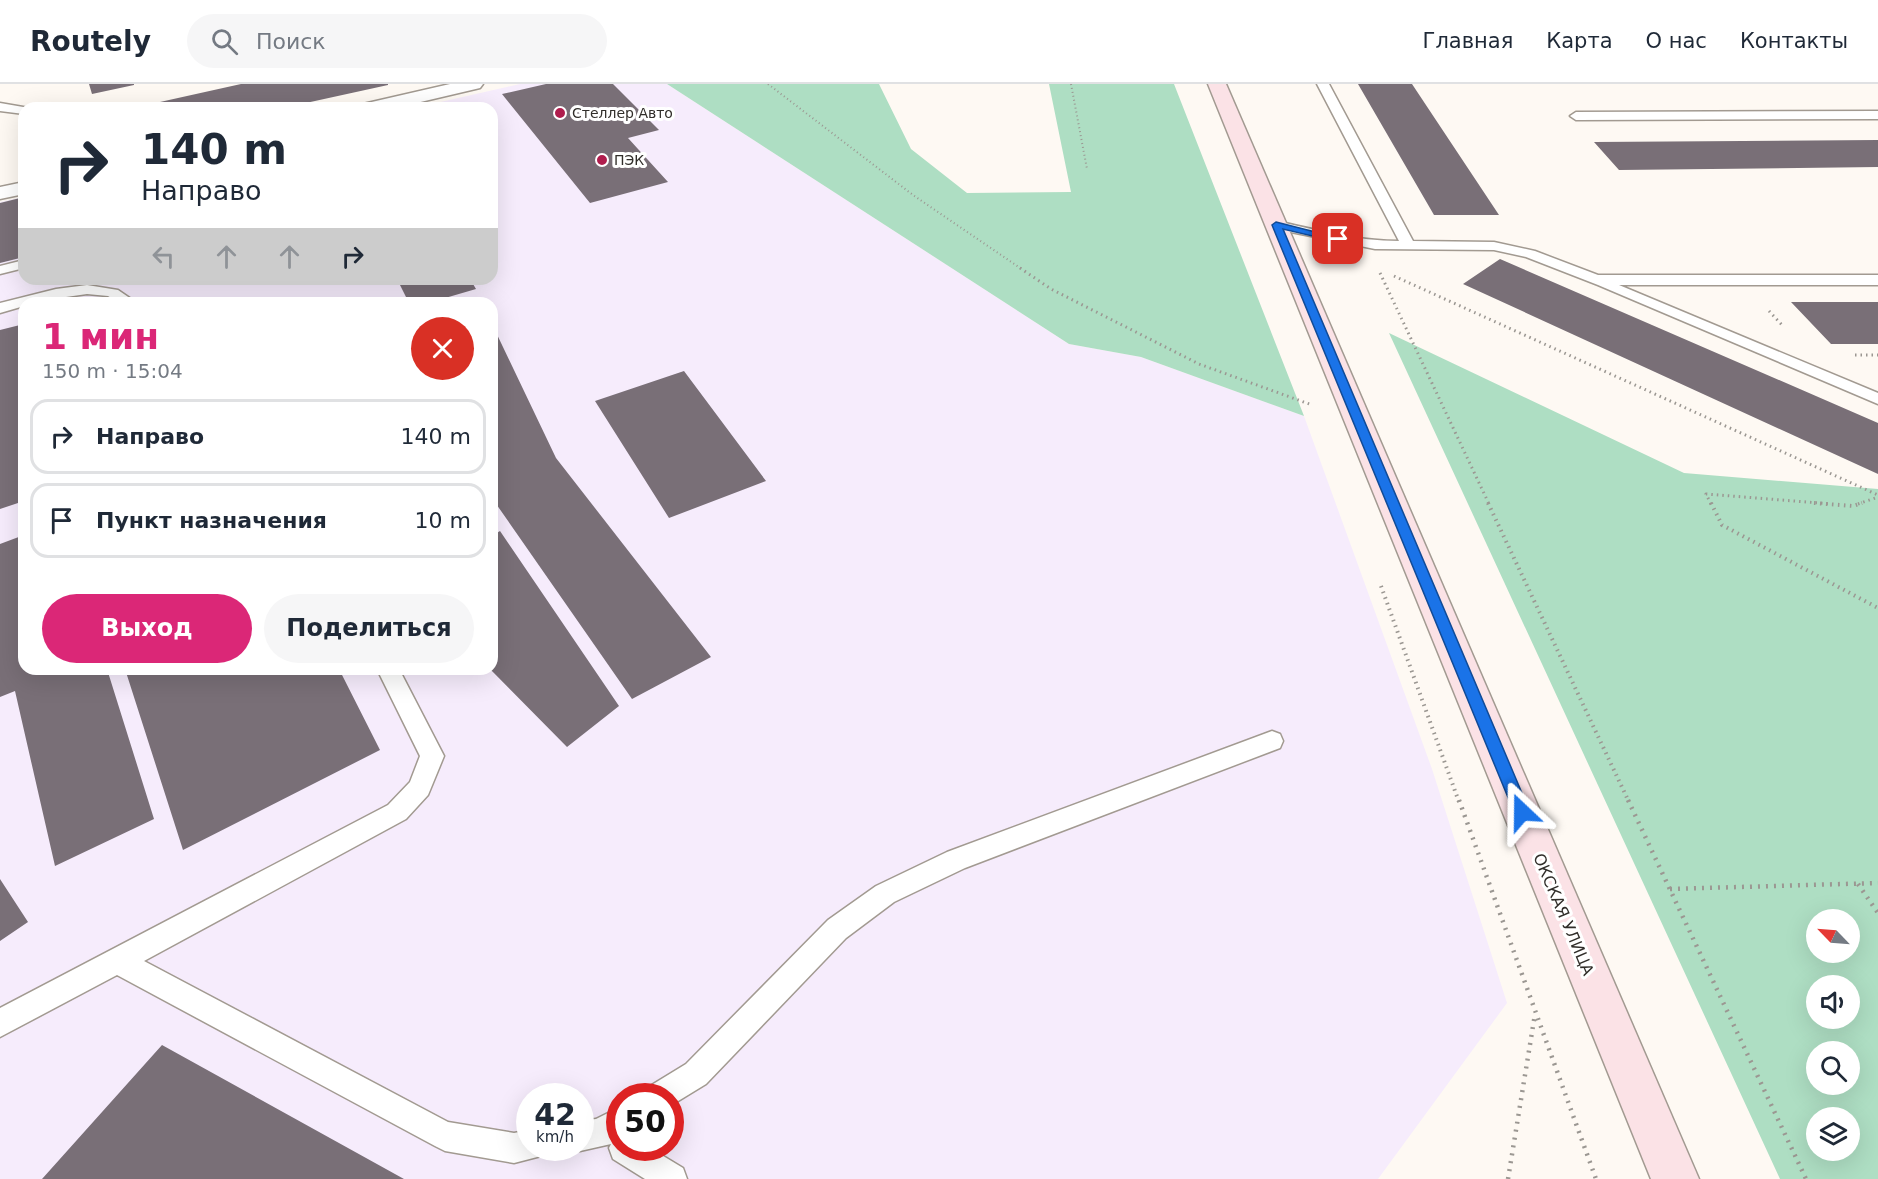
<!DOCTYPE html>
<html lang="ru">
<meta charset="utf-8">
<style>
body{margin:0;font-family:"DejaVu Sans",sans-serif;background:#f6f6f7;color:#1f2937;height:100vh;display:flex;flex-direction:column;font-size:22px;white-space:nowrap}
*{box-sizing:border-box;margin:0}
p{font-size:20px;color:#747a83}
.icon{flex:none;width:33px;height:33px;fill:none;stroke:currentColor;stroke-width:2;stroke-linecap:round;stroke-linejoin:round}
.map{position:relative;flex:1;overflow:hidden}
.drawer{position:absolute;left:18px;top:213px;width:480px;height:378px;display:flex;flex-direction:column;background:#fff;border-radius:18px;box-shadow:0 6px 24px #0002}
.drawer>*{flex:none}
.top-card{position:absolute;left:18px;top:18px;width:480px;height:183px;border-radius:18px;box-shadow:0 6px 24px #0002;background:#fff;color:#1f2937;overflow:hidden}
.needle{width:39px;rotate:295deg}
.fabs{position:absolute;left:1806px;top:825px;display:grid;gap:12px}
.fabs a{display:grid;place-items:center;width:54px;height:54px;border-radius:50%;background:#fff;box-shadow:0 6px 24px #0002;font-size:30px}
.speed{position:absolute;left:516px;top:999px;display:flex;gap:12px;font-size:30px;font-weight:700;text-align:center}
.speed>*{display:grid;place-content:center;width:78px;height:78px;border-radius:50%;background:#fff;box-shadow:0 6px 24px #0002;line-height:1}
.speed small{font-size:15px;font-weight:400}
.speed .limit{border:9px solid #d22;background:#fff;color:#111}
.pin{position:absolute;display:grid;place-items:center;width:51px;height:51px;color:#fff;margin:-26px;border-radius:12px;box-shadow:0 3px 9px #0006}
.me{position:absolute;width:66px;margin:-33px;rotate:337deg;stroke-linejoin:round;filter:drop-shadow(0 0 4px #0008)}
.turn{display:flex;align-items:center;gap:21px;height:126px;padding:0 24px;font-size:27px}
.turn .icon{width:78px;height:78px;stroke-width:2.5}
.turn b{display:block;font-size:42px;line-height:51px}
.lanes{display:flex;align-items:center;height:57px;padding:0 24px;background:#0003;justify-content:center;gap:30px;direction:ltr}
.lanes .off{opacity:.35}
.round{display:grid;place-items:center;flex:none;width:63px;height:63px;border-radius:32px;background:#f6f6f7}
.summary{display:flex;align-items:center;justify-content:space-between;height:102px;padding:0 24px}
h1{font-size:36px;font-weight:700;line-height:45px;color:#db2777}
.cta{display:flex;gap:12px;margin-top:auto;padding:12px 24px}
.cta a{flex:1;height:69px;border-radius:36px;background:#db2777;color:#fff;font-size:24px;font-weight:700;line-height:69px;text-align:center}
.cta a+a{background:#f6f6f7;color:#1f2937}
ul{padding:0;list-style:none}
li{display:flex;align-items:center;gap:18px;height:75px;margin:0 12px 9px;padding:0 12px;border:3px solid #e0e1e3;border-radius:18px}
li div{flex:1}
li b{display:block;font-size:22px}
li em{font-style:normal}
header{display:flex;align-items:center;gap:36px;box-sizing:border-box;height:84px;padding:0 30px;background:#fff;border-bottom:2px solid #e0e1e3}
header strong{font-size:28px}
nav{display:flex;gap:33px;margin-inline-start:auto;font-size:21px}
.search{width:420px;height:54px;background:#f6f6f7;display:flex;align-items:center;gap:15px;box-sizing:border-box;padding:0 21px;border-radius:33px;color:#747a83;font-size:22px}
.map>svg:first-child{display:block}
.industrial{fill:#f6ecfc;fill-rule:evenodd}
.green{fill:#aedec3;fill-rule:evenodd}
.building{fill:#796f77}
.lines{fill:none;stroke-linecap:round;stroke-linejoin:round}
.lane-casing{stroke:#a29a91;stroke-width:3}
.street-casing{stroke:#a29a91;stroke-width:3}
.secondary-casing{stroke:#a29a91;stroke-width:3}
.path-far3{stroke:#9b9792;stroke-width:2;stroke-dasharray:1 3;stroke-linecap:butt}
.path-far2{stroke:#9b9792;stroke-width:3;stroke-dasharray:1.5 4;stroke-linecap:butt}
.path-far1{stroke:#9b9792;stroke-width:4;stroke-dasharray:1.5 4.5;stroke-linecap:butt}
.path{stroke:#9b9792;stroke-width:4.5;stroke-dasharray:2 6;stroke-linecap:butt}
.lane{fill:#fff;fill-rule:evenodd}
.street{fill:#fff;fill-rule:evenodd}
.secondary{fill:#fbe2e6;fill-rule:evenodd}
.route{fill:#1a73e8;stroke:#114b97;stroke-width:1.5}
.poi-dot{fill:#af1d4d;stroke:#fff;stroke-width:2}
.labels{text-anchor:middle;stroke-width:6;stroke-linejoin:round;paint-order:stroke}
.far-poi-label{font-size:14px;fill:#312e2a;stroke:#fff;text-anchor:start}
.street-label{font-size:16px;fill:#312e2a;stroke:#fff}
</style>
<header>
<strong>Routely</strong>
<div class="search"><svg class="icon" aria-label="search" viewBox="0 0 24 24"><circle cx="10" cy="10" r="6"/><path d="M15 15l6 6"/></svg>Поиск</div>
<nav><a>Главная</a><a>Карта</a><a>О нас</a><a>Контакты</a></nav>
</header>
<div class="map">
<svg width="1878" height="1095" viewBox="0 0 1878 1095">
<rect width="100%" height="100%" fill="#fef9f3"/>
<path class="industrial" d="M520,0h147l402,260 72,13 163,59 128,353 75,234 -129,176h-1378v-977l24,-5v82h468v-171h-78zM24,219h468v366h-468zM530,1012h50v52h-50zM620,1012h50v52h-50z"/>
<path class="green" d="M667,0h212l32,65 56,44 104,-1 -22,-108h125l130,332 -163,-59 -72,-13z
M1389,249l295,140 194,16v690h-98zM1816,836h34v32h-34zM1816,902h34v32h-34zM1816,968h34v32h-34zM1816,1034h34v32h-34z"/>
<path class="building" d="M89,0h45v1l-42,9z
M241,0h147v1l-105,23h-150z
M546,0h67l46,46 -31,8 40,44 -78,21 -88,-109z
M1358,0h54l87,131h-65z
M1878,56v27l-259,3 -25,-28z
M24,113v60l-24,6v-60z
M1500,175l378,164v51l-415,-190z
M397,195h73l6,10 -48,14h-19z
M1791,218h87v42h-47z
M24,240v177l-24,8v-179z
M492,240l64,134 155,199 -79,42 -140,-201z
M684,287l82,110 -97,37 -74,-117z
M500,447l119,175 -52,41 -77,-78h2v-133z
M24,451v134h83l47,150 -99,47 -40,-175 -15,6v-153z
M125,585h214l41,81 -197,100z
M0,795l28,43 -28,19z
M162,961l242,134h-362z"/>
<g class="lines">
<g class="lane-casing">
<path id="lane" d="M1317,0h12l84,157 81,1 41,9 63,24h280v10h-259l259,108v11l-280,-119 -72,-28 -32,-7 -119,-1 -104,-21 -2,-3 2,-3 5,-1c41,9 81,20 123,20z
M0,19l29,5h-5v6l-24,-3z
M1878,27v8l-302,1 -6,-4 6,-4z
M24,176v8l-24,6v-8z
M87,201l31,5 19,13h-18l-11,-7 -21,-2 -63,9v3l-24,7v-10l56,-14z
M377,585h22l45,87 -16,39 -22,24 -262,142 304,161 66,11 16,-3v18h14l-3,8 -27,7 -69,-12 -10,-5 -318,-171 -117,62v-29l388,-203 22,-23 10,-26z
M1272,647l8,3 3,7 -3,7 -315,120 -71,34 -48,36 -140,146 -36,22v-10h-24l4,-10 36,-22 142,-144 48,-34 71,-34z
M620,1023v41h30l33,20 4,11h-42l-32,-20 -4,-11 2,-4 -31,7 -8,-3h8v-27l16,-2z"/>
</g>
<g class="street-casing">
<path id="street" d="M450,0h33l-3,4 -85,20h-35l3,-4z
M24,98v12l-24,5v-12z"/>
</g>
<g class="secondary-casing">
<path id="secondary" d="M1208,0h18l473,1095h-48z"/>
</g>
<path class="path-far3" d="M768,0l145,111 110,75
M1071,0l16,85"/>
<path class="path-far2" d="M1020,184l31,21 148,75 113,41
M1380,189l109,231
M1394,192l484,219
M1769,227l13,14
M1855,271h23
M1711,420l-5,-10 126,10
M1858,420l20,-7"/>
<path class="path-far1" d="M1488,419l141,299
M1711,419l11,22 156,83
M1814,419l39,3 9,-3
M1381,502l78,216"/>
<path class="path" d="M1459,716l137,379
M1628,716l178,379
M1858,800l20,29
M1670,805l208,-6
M1508,1095l27,-165"/>
<use href="#lane" class="lane"/>
<use href="#street" class="street"/>
<use href="#secondary" class="secondary"/>
</g>
<path class="route" d="M1276,138l67,17 -5,3 -55,-13 247,583 -3,5 -5,2 -6,-2 -2,-5 -242,-587z"/>
<g class="poi-dot">
<circle cx="560" cy="29" r="6"/>
<circle cx="602" cy="76" r="6"/>
</g>
<g class="labels">
<g class="far-poi-label">
<text x="572" y="34">Стеллер Авто</text>
<text x="614" y="81">ПЭК</text>
</g>
<g class="street-label">
<text transform="translate(1564 830) rotate(67)" y="6">ОКСКАЯ УЛИЦА</text>
</g>
</g>
</svg>
<div class="fabs">
<a><svg class="needle" viewBox="-14 -14 28 28"><path d="M0-13l5 13h-10z" fill="#e53935"/><path d="M0 13l5-13h-10z" fill="#747a83"/></svg></a>
<a><svg class="icon" aria-label="sound" viewBox="0 0 24 24"><path d="M4 9h4l5-4v14l-5-4H4zM17 9q2 3 0 6"/></svg></a>
<a><svg class="icon" aria-label="search" viewBox="0 0 24 24"><circle cx="10" cy="10" r="6"/><path d="M15 15l6 6"/></svg></a>
<a><svg class="icon" aria-label="layers" viewBox="0 0 24 24"><path d="M12 4l9 5-9 5-9-5zM3 14l9 5 9-5"/></svg></a>
</div>
<div class="speed"><div>42<small>km/h</small></div><div class="limit">50</div></div>
<div class="pin" style="left:1338px;top:155px;background:#d93025"><svg class="icon" aria-label="arrive" viewBox="0 0 24 24"><path d="M6 21V4h12l-3 4 3 4H6"/></svg></div>
<svg class="me" style="left:1522px;top:728px" viewBox="-20 -20 40 40"><path d="M0-17L14 15 0 8-14 15z" fill="#1a73e8" stroke="#fff" stroke-width="4"/></svg>
<div class="top-card">
<div class="turn"><svg class="icon" aria-label="right" viewBox="0 0 24 24"><path d="M7 20v-9h11M14 6l5 5-5 5"/></svg><div><b>140 m</b>Направо</div></div>
<div class="lanes"><svg class="icon off" aria-label="left" viewBox="0 0 24 24"><path d="M17 20v-9H6M10 6l-5 5 5 5"/></svg><svg class="icon off" aria-label="ahead" viewBox="0 0 24 24"><path d="M12 20V5M6 11l6-6 6 6"/></svg><svg class="icon off" aria-label="ahead" viewBox="0 0 24 24"><path d="M12 20V5M6 11l6-6 6 6"/></svg><svg class="icon" aria-label="right" viewBox="0 0 24 24"><path d="M7 20v-9h11M14 6l5 5-5 5"/></svg></div>
</div>
<section class="drawer">
<div class="summary"><div><h1>1 мин</h1><p>150 m · 15:04</p></div><a class="round" style="background:#d93025;color:#fff"><svg class="icon" aria-label="close" viewBox="0 0 24 24"><path d="M6 6l12 12M18 6L6 18"/></svg></a></div>
<ul>
<li><svg class="icon" aria-label="right" viewBox="0 0 24 24"><path d="M7 20v-9h11M14 6l5 5-5 5"/></svg><div><b>Направо</b></div><em>140 m</em></li>
<li><svg class="icon" aria-label="arrive" viewBox="0 0 24 24"><path d="M6 21V4h12l-3 4 3 4H6"/></svg><div><b>Пункт назначения</b></div><em>10 m</em></li>
</ul>
<div class="cta"><a>Выход</a><a>Поделиться</a></div>
</section>
</div>
